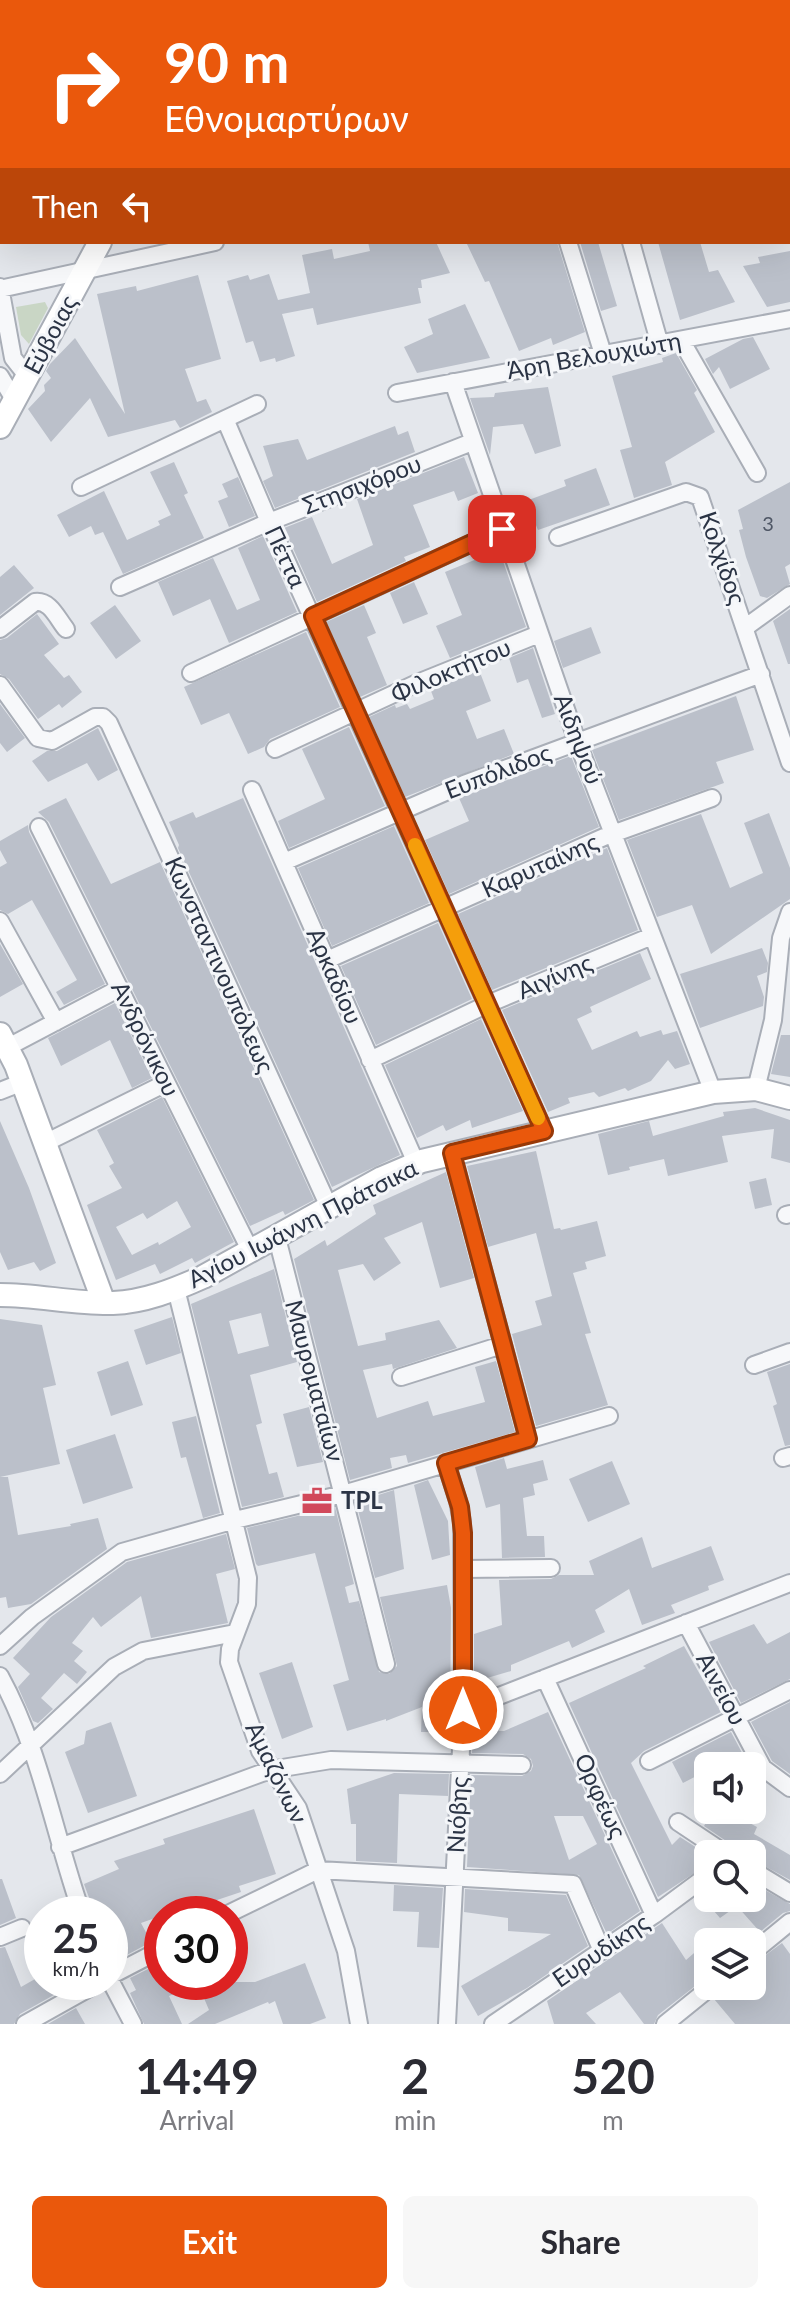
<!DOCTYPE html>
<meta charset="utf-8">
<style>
body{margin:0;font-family:Lato,sans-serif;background:#f7f7f7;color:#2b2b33;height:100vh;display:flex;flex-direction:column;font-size:30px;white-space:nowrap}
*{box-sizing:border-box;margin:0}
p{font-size:26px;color:#7c7c81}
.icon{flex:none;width:44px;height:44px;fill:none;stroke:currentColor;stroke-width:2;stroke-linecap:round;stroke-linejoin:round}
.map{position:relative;height:2024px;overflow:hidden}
.side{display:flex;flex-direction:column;background:#fff;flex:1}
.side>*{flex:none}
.top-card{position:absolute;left:0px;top:0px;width:790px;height:244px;box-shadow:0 8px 32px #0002;background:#ea580c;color:#fff;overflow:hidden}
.fabs{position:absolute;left:694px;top:1752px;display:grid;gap:16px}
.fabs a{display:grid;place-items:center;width:72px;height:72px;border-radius:12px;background:#fff;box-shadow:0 8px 32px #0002;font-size:40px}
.speed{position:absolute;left:24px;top:1896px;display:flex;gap:16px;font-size:40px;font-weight:700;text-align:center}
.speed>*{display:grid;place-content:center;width:104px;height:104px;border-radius:50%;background:#fff;box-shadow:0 8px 32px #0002;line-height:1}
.speed small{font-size:20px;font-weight:400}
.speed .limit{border:12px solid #d22;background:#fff;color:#111}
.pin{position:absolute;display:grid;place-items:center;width:68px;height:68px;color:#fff;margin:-34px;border-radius:16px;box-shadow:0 4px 12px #0006}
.me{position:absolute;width:88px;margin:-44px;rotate:0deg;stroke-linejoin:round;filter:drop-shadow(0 0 6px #0008)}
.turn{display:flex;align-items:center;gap:28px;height:168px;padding:0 32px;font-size:36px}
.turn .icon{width:104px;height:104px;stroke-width:2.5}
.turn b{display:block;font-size:56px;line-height:68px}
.then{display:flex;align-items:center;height:76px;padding:0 32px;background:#0003;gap:16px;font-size:30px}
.eta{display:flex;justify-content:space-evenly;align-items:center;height:136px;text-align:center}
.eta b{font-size:48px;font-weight:700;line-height:56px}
.primary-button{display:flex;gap:16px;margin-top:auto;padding:16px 32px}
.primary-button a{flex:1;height:92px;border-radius:12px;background:#ea580c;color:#fff;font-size:32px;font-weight:700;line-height:92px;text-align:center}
.primary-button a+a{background:#f7f7f7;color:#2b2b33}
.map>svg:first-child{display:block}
.green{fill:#c9d6c5}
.building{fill:#bbc0ca;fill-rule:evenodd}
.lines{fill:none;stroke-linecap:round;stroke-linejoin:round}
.lane-casing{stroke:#a9aeb7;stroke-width:12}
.street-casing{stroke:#a9aeb7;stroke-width:20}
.secondary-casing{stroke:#a9aeb7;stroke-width:26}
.lane{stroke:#f7f8fa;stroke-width:8}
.street{stroke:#f7f8fa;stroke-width:16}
.secondary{stroke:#fff;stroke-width:22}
.route-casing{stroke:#983908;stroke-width:20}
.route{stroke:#ea580c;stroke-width:14}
.slow{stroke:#f59e0b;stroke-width:14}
.labels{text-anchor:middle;stroke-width:6;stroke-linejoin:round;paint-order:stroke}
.number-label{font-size:20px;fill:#4f5766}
.street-label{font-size:24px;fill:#2b3445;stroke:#f4f6f9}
.poi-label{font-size:24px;font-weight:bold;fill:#2b3445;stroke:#f4f6f9;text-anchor:start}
</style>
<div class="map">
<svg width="790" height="2024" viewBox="0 0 790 2024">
<rect width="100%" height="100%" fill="#e4e7ec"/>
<path class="green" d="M45,302l3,6 -19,36 -8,-9 -5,-28z"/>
<path class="building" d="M368,242h68l14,31 -29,7 1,8h-4l3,15 -104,22 -4,-17 -31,6 13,42 -19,6 -1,-4 -15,4 -7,-21 -7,2 -19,-62 21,-6 2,5 19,-6 9,26 32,-7 -8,-38 30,-6 2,10 36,-8z
M466,242h91l28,90 -32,13 -2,-7 -32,13 -30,-70 -4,1z
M580,242h18l19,64 -16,5z
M658,242h42l9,30 9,-2 17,32 -55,18z
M790,251v51l-23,5 -24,-41 17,-3 -2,-6z
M198,275l23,84 -36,10 12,33 9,-3 6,13 -32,16 -5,-8 -67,17 -18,-39 -39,44 -23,-33 17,-18 -1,-6 7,-7 -5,-7 4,-7 25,-26 50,76 -28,-120 39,-8 1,5z
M465,304l25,54 -73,15 -13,-26 29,-13 -5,-15z
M753,337l17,32 -40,20 -11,-22 -6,7 -8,-15 38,-20z
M676,353l21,37 -3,3 21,39 -50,30 7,23 -38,13 -14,-48 12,-3 -20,-71 51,-14 -1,-4z
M548,387l13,59 -26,8 -12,-30 -30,3 -3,28 -20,-57 24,-1 1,-4z
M395,426l3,9 10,-4 7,21 -140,56 -12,-27 10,-5 -10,-30 35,-7 9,21z
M464,457l14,36 -20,8 -4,-10 -41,14 17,42 -26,10 2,4 -89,41 -33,-74 28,-11 20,47 41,-19 -16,-46z
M174,462l14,31 -4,2 20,43 -81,36 -20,-42 -8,3 -4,-9 -22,11 -12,-22 47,-24 23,49 33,-15 -2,-4 13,-6 -21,-43z
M596,468l14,37 -72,25 -12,-29 40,-15 -2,-6z
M238,477l17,39 -26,11 -11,-26 10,-4 -6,-13z
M790,482v82l-5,3 5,17 -23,14 -7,-2 -14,-39 -7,-27 4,-1 -5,-19z
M263,536l34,76 -68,31 -19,-44 -37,17 -15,-34 55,-24 24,52 23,-10 -22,-52z
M499,550l27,77 -76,31 -14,-32 26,-11 -17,-43z
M14,565l20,23 -34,27v-38z
M414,582l14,32 -25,10 -13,-31z
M115,605l26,36 -25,18 -26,-36z
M364,605l12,28 -9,4 20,48 -27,12 -34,-75z
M790,609v55h-2l-15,-43z
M37,614l22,30 -15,11 20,23 5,-3 13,17 -20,16 -3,-4 -21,15 -29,-40 -9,-5v-34l7,-2z
M591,627l10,26 -38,15 -9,-27z
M306,632l34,75 -70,32 -6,8 -16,7 -19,-41 -28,12 -17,-38z
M533,648l22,66 -13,4 -14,-39 -11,4 -8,-25z
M479,670l12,31 -25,10 11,28 27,-10 10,25 -109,43 -36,-80 26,-12 1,3 11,-4 3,5 24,-10 -3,-8z
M736,696l18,54 -38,12 8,21 -105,37 -27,-70z
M0,704l25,34 -18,14 -7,-9z
M349,727l36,79 -96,42 -11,-27 47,-22 -23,-50z
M98,728l20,42 -20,11 -11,-18 -39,19 -16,-21 15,-10h10z
M571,756l28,71 -150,67 -24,-54 44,-19 -10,-23z
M66,798l45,86 49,-22 154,338 -29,15 -2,-4 -33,15 -201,-404 -11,-10z
M243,798l157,357 -68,32 -154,-339 1,-3 -10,-23 24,-10 3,6z
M769,813l21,55v31l-79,55 -19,-49 -35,12 -30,-77 74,-26 29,74 33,-15 -19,-50z
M28,825l1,7 76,152 -41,21 -8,-13 21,-12 -45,-80 -24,14 -8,-4v-43l7,-4 -7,-13v-9z
M394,826l35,77 -97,43 -34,-78z
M607,848l31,82 -146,60 -34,-76z
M438,923l34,76 -96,46 -35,-79z
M0,944l23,40 -23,13z
M762,948l6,15 -1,9 -10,4 7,21 -1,9 -63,22 -20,-54z
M640,953l11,26 -61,28 2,5 -15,7 15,31 45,-19 3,6 21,-7 2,5 14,-4 13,33 -15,5 -7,-9 -17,21 -23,10 -3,-3 -26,9 -5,-5 -26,6 2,5 -22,9 -46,-102z
M115,1003l37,75 -20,10 -22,-48 -49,26 -13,-28z
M481,1019l42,92 -51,17 -2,-8 -24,11 -3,-6 -26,13 -32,-73z
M781,1035h9v42l-19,-3z
M162,1097l72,145 -39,21 -3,-5 -32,16 -5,-10 -39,16 -29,-75 35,-17 -13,-22 5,-3 -17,-33zM177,1201l14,26 -32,18 -1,-3 -26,13 -16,-28 27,-14 4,6z
M755,1108l35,12v43l-19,-5 3,-29 -52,7 6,26 -60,14 -4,-17 -35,8 1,3 -22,5 -10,-41 51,-13 4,15 71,-20 -1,-4z
M0,1121l29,67 27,75 -16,8 -6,-9 -26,8 -8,-18z
M536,1151l18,78 6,-1 1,2 36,-9 9,35 -21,6 2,7 -14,4 18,60 -6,1 23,71 -72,21 -24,-92 30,-9 -7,-24 17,-5 -16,-63 -48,14 -21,-81z
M446,1172l28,106 -34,10 -18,-66 -38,16 17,25 -27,18 -11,-17 -25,6 20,76 28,-6 -1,-7 54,-13 18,28 -64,21 -1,-5 -29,6 14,48 51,-17 5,15 52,-14 -10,-35 21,-6 19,71 -107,31 -2,-8 -16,3 2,10 -42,12 -56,-221 31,-19 2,6 49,-32 -3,-9z
M766,1178l6,27 -17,4 -6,-27z
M274,1269l23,93 -47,13 12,48 -6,2 13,49 8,-2 7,25 -42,10 -51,-203zM261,1313l8,33 -31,8 -9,-33z
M172,1317l9,36 -35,12 -12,-35z
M0,1319l42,6 14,60 -13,3 17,76 -60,13z
M128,1361l15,44 -32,11 -14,-44z
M790,1364v81l-5,1 -12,-40 4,-2 -10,-32z
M309,1407l14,55 -26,5 -14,-53z
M196,1416l24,97 -17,5 -17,-61 -5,1 -9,-36z
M115,1434l18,54 -50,16 -17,-54z
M504,1458l3,11 36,-9 5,20 -15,4 2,11 -12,3 4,38h17l1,21 -43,1 -2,-54 -14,4 -11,-41z
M612,1461l18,43 -42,18 -19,-43z
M0,1477h8l10,58 53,-9 -1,-2 28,-6 9,31 -76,55 -23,4 -2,-11 -6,1z
M428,1480l20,41 2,34 -18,5 -18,-75z
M394,1490l10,79 -29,9 -19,-76z
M335,1507l19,77 -9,3 4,16 10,-2 20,71 10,2 8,-8 -17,-69 67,-12 4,23 -1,124h-29l1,-25 -36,14v-2l-39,12 -14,-46 16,-5 -34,-127 -57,13 -2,-2 -9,-36z
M226,1534l9,35 -19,5 12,49 -77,15 -10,-42 -40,31 -8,-10 -21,26 11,8 -9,10 13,11 -10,12 -13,-11 -23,25 12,11 -15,14 -5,-2 -15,-34 12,-13 -17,-16 38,-41 76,-55z
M642,1537l10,31 59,-22 13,34 -16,6 1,4 -38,15 4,8 -33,12 -13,-36 -34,21 10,22 -33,16 -3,-7 -58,24v6l-34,10 -3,-10v-37l28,-9 -3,-45 52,-1 8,-4h35l-5,-14z
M754,1624l13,20 23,-12v47l-49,24 -32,-61z
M684,1646l37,66 -77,39 -13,12 41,82 8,-8 28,18v9l-50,33 -89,-194 77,-35 -3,-2z
M292,1662l21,65 -31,12 -23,-66z
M790,1702v72l-18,-13 -21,-39z
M548,1712l92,199 -33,23 -28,-59 -112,-8 4,-92 51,1 9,-5 2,-5 -2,-7 -8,-5 -51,-1 1,-23 31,1zM554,1816h29l14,28 -28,16z
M111,1722l26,74 -49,17 -23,-61 19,-8 2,-13z
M731,1732l18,34h-20l-3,-6 -11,6h-7v4l-25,13 -11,-21z
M394,1773l55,1 -1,22 -49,-2 -2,69 -41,-2v-37h-5l-4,-35z
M254,1809l22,65 -37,12 2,6 -24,8 1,6 -24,8h-5l-3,-7 -45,16 10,19 -41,22v-50h-15l-11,-30 35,-15 -5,-8 51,-17 -2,-5z
M713,1810h13l31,17 -3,7 36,21v25l-38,-21v-5h-15l-5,-9 -28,-19z
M0,1879h2l14,39 -16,7z
M752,1883l38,21v7l-7,2 -23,19 -23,-26 -17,12 -20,-23 8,-6v9h44z
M394,1885l49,3 -4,60 -22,-1 2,-35 -26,-1z
M465,1889l101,6 22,51 -61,42 -49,28 -17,-30 90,-52 -43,-3v-13l-44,-6z
M662,1923l24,37 22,-19v35l-50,39 -4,9h-10l-24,-32 -34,21 10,11h-42l-7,-23z
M782,1943l8,11v70h-55l-21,-25 9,-13h29v-21z
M5,1947l16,40 14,-8 2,3h40l-57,32 -6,10h-14v-76z
M162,1962v20h93l50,-19 21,55 -16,6h-27l-8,-23 -6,3 -1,-2 -53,22h-27l21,-14 -11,-26 -29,12 13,28h-38l-14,-31 6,-3 -6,-12z
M76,2008l9,16h-37z"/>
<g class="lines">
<g class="lane-casing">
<path id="lane" d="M246,0l1,2"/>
</g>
<g class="street-casing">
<path id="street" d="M106,0v2
M474,0l1,2
M556,2l3,-2
M788,113h2
M568,242l35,112
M631,242l29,103
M0,287l13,71 15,19
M0,289l215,-47
M681,340l76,133
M0,376l15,25
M453,382l124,359 136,351
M397,393l393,-74
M225,419l44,103 275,609
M81,487l176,-83
M558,537l128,-45 14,5 90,266
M120,587l149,-65 203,-80
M746,627l44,-32
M0,629l35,-27c15,-2 22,16 31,27
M191,673l311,-144
M0,685l38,53 14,3 43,-24h8l6,6 220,484
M275,749l140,-65 124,-50
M252,790l164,373
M39,827l212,425
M284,862l180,-78 297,-110
M0,921l56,101
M327,960l277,-123 108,-39
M8,1047l112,-59
M370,1060l118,-56 164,-68
M756,1089l17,-69 8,-82 9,-26
M0,1091l23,-9
M45,1143l121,-60
M452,1153l76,286
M786,1215l4,-1
M277,1238l109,426
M176,1289l72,289 -1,26 -17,45 -1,13 31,89 38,57 48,143 13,73
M754,1365l36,-13
M401,1377l101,-32
M783,1458l7,-2
M446,1463l12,38 4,21 1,188 -16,314
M463,1569l88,-1
M686,1623l77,145 27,20
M0,1646l32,-29 90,-65 113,-32 108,-26 266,-78
M0,1676c41,75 54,158 82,238
M545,1678l109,237
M463,1710l327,-127
M649,1761l141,-71
M0,1774l114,-107 29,-16 92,-18
M678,1822l48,32
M60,1847l210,-77 61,-10 191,5
M752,1870l38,23
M228,1914l90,-44 255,14 29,67
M0,1937l22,-9
M752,1953l38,-31
M110,1976l52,-27
M110,1980l23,44
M25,2024l75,-42
M493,2024l161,-109 54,-40
M665,2024l47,-38"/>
</g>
<g class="secondary-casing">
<path id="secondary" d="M321,2l3,-2
M0,427l100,-185
M0,1034l16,31 88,238
M0,1295c38,0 75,9 113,8 31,-1 61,-13 90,-26l179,-99 40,-17 291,-69 43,-3 34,9"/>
</g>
<use href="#lane" class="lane"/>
<use href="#street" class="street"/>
<use href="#secondary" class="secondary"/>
</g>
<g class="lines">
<g class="route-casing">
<path id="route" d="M463,1710v-177l-3,-26 -14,-44 82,-24 -76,-286 92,-22 -231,-515 189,-87"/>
</g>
<use href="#route" class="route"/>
<path class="slow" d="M415,845l123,273"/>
</g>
<defs>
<g id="office-bare" transform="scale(2.4)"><path d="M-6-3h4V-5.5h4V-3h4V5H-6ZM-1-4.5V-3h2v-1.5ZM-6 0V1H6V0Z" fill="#d1495b" stroke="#f4f6f9" stroke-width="2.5" paint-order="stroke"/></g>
</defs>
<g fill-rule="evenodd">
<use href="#office-bare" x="317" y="1501"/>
</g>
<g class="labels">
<g class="number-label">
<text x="768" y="531">3</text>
</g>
<g class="street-label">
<text transform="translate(51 335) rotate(-62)" y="8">Εύβοιας</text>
<text transform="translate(594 356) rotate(-10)" y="8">Άρη Βελουχιώτη</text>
<text transform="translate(362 485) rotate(-21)" y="8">Στησιχόρου</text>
<text transform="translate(285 557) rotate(65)" y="8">Πέττα</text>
<text transform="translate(722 558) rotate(71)" y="8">Κολχίδος</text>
<text transform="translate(451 671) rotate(-23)" y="8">Φιλοκτήτου</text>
<text transform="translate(578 739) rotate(69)" y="8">Αιδηψού</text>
<text transform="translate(498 772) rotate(-21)" y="8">Ευπόλιδος</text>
<text transform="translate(540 866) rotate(-24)" y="8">Καρυταίνης</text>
<text transform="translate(219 965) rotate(66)" y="8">Κωνσταντινουπόλεως</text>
<text transform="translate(334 976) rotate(66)" y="8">Αρκαδίου</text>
<text transform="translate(555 977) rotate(-23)" y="8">Αιγίνης</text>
<text transform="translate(145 1039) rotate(64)" y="8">Ανδρόνικου</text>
<text transform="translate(303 1224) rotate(-27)" y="8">Αγίου Ιωάννη Πράτσικα</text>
<text transform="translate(314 1381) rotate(75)" y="8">Μαυροματαίων</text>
<text transform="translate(721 1689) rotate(62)" y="8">Αινείου</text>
<text transform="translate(276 1773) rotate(64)" y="8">Αμαζόνων</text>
<text transform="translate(600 1796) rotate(65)" y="8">Ορφέως</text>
<text transform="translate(458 1815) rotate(-87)" y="8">Νιόβης</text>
<text transform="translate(601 1951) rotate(-34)" y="8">Ευρυδίκης</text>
</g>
<g class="poi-label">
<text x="341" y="1509">TPL</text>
</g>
</g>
</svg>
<div class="fabs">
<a><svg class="icon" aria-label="sound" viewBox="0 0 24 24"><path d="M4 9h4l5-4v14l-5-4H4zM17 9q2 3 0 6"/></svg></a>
<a><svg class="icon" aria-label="search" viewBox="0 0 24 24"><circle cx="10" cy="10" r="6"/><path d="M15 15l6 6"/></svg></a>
<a><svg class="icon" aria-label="layers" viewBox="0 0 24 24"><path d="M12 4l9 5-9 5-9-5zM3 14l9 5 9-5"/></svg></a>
</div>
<div class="speed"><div>25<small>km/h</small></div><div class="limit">30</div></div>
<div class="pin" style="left:502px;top:529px;background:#d93025"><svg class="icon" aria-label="arrive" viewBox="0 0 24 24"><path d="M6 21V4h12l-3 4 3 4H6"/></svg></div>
<svg class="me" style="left:463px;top:1710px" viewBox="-20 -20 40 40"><circle r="17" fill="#ea580c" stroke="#fff" stroke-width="3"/><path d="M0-11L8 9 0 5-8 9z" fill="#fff"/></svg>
<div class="top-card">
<div class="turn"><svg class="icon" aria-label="right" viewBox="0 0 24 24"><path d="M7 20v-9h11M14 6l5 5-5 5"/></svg><div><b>90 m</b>Εθνομαρτύρων</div></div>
<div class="then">Then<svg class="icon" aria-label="left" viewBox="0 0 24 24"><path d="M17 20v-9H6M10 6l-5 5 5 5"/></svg></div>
</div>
</div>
<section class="side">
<div class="eta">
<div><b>14:49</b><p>Arrival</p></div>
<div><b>2</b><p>min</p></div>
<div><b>520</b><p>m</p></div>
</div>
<div class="primary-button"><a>Exit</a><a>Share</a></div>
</section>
